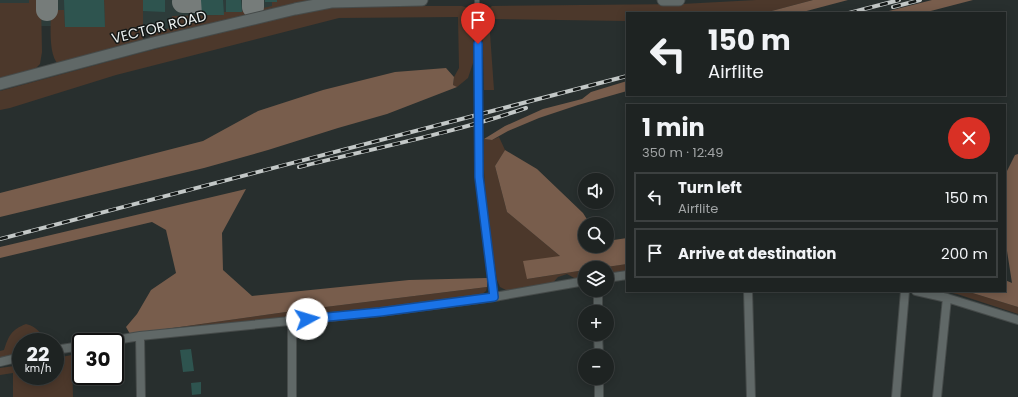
<!DOCTYPE html>
<meta charset="utf-8">
<style>
body{margin:0;font-family:Poppins,sans-serif;background:#2b2f2f;color:#f1f3f6;height:100vh;display:flex;flex-direction:column;font-size:15px;white-space:nowrap}
*{box-sizing:border-box;margin:0}
p{font-size:13px;color:#a1a4a5}
.icon{flex:none;width:22px;height:22px;fill:none;stroke:currentColor;stroke-width:2;stroke-linecap:round;stroke-linejoin:round}
.map{position:relative;flex:1;overflow:hidden}
.drawer{position:absolute;left:626px;top:104px;width:380px;height:188px;display:flex;flex-direction:column;background:#1e2322;border-radius:0px;box-shadow:0 2px 10px #0003,0 0 0 1px #3c4040}
.drawer>*{flex:none}
.guide{position:absolute;left:626px;top:12px;width:380px;height:84px;border-radius:0px;box-shadow:0 2px 10px #0003,0 0 0 1px #3c4040;background:#1e2322;color:#f1f3f6;overflow:hidden}
.buttons{position:absolute;left:578px;top:173px;display:grid;gap:8px}
.buttons a{display:grid;place-items:center;width:36px;height:36px;border-radius:50%;background:#1e2322;box-shadow:0 2px 10px #0003,0 0 0 1px #3c4040;font-size:20px}
.speed{position:absolute;left:12px;top:333px;display:flex;gap:8px;font-size:20px;font-weight:700;text-align:center}
.speed>*{display:grid;place-content:center;width:52px;height:52px;border-radius:50%;background:#1e2322;box-shadow:0 2px 10px #0003,0 0 0 1px #3c4040;line-height:1}
.speed small{font-size:10px;font-weight:400}
.speed .limit{border:2px solid #111;border-radius:6px;background:#fff;color:#111}
.pin{position:absolute;display:grid;place-items:center;width:34px;height:34px;color:#fff;margin:-41px -17px;border-radius:50% 50% 50% 0;rotate:-45deg;box-shadow:0 0 4px #0007}
.pin .icon{rotate:45deg}
.me{position:absolute;width:44px;margin:-22px;rotate:84deg;stroke-linejoin:round;filter:drop-shadow(0 0 3px #0008)}
.turn{display:flex;align-items:center;gap:14px;height:84px;padding:0 16px;font-size:18px}
.turn .icon{width:52px;height:52px;stroke-width:2.5}
.turn b{display:block;font-size:28px;line-height:34px}
.round{display:grid;place-items:center;flex:none;width:42px;height:42px;border-radius:21px;background:#2b2f2f}
.summary{display:flex;align-items:center;justify-content:space-between;height:68px;padding:0 16px}
h1{font-size:24px;font-weight:700;line-height:30px}
ul{padding:0;list-style:none}
li{display:flex;align-items:center;gap:12px;height:50px;margin:0 8px 6px;padding:0 8px;border:2px solid #3c4040;border-radius:0px}
li div{flex:1}
li b{display:block;font-size:15px}
li em{font-style:normal}
.map>svg:first-child{display:block}
.built{fill:#2d3c3a}
.green{fill:#4c382b}
.forest{fill:#785d4c}
.lines{fill:none;stroke-linecap:round;stroke-linejoin:round}
.taxiway{stroke:#767c7a;stroke-width:22}
.building{fill:#2e544f}
.service-casing{stroke:#464b4a;stroke-width:6}
.minor-casing{stroke:#464b4a;stroke-width:10}
.tertiary-casing{stroke:#464b4a;stroke-width:13}
.service{stroke:#606867;stroke-width:4}
.minor{stroke:#606867;stroke-width:8}
.tertiary{stroke:#606867;stroke-width:11}
.rail-casing{stroke:#c3c8c7;stroke-width:4}
.rail{stroke:#131716;stroke-width:2.5;stroke-dasharray:8;stroke-linecap:butt}
.route-casing{stroke:#114b97;stroke-width:10}
.route{stroke:#1a73e8;stroke-width:7}
.labels{text-anchor:middle;stroke-width:3;stroke-linejoin:round;paint-order:stroke}
.street-label{font-size:14px;fill:#ecf1f0;stroke:#131716}
</style>
<div class="map">
<svg width="1018" height="397" viewBox="0 0 1018 397">
<rect width="100%" height="100%" fill="#282f2e"/>
<path class="built" d="M0,0h304l-153,36 -2,-6h-6v9l-88,-9v-4h-25l-30,42z"/>
<path class="green" d="M29,0h12l1,52 -2,12 -5,5 -35,12v-78h29z
M104,0h39v39l-1,4 -84,21c-10,-10 -7,-40 -7,-54h13l1,17h40z
M277,0h41l-165,40 -3,-3 -1,-4 22,-5 1,-12 51,-1 1,-3 26,-1 22,-5v-4h5z
M756,0h57l-49,13h-137v8l-138,-2 5,71h-10l-2,-72 2,-6 8,-6 190,-2z
M366,6h96l9,3 2,3 1,48 -6,18 -11,9 -4,-2 1,-8 5,-9 -1,-51 -119,1 -223,57 -106,33 -10,2v-19l140,-38 164,-41 28,-4z
M499,137l6,13 -10,16 12,46 53,44 -33,23 58,-9v8l-9,1 -9,-5 -9,3 -7,8 -43,6 -8,-4 -3,-7c-7,-46 -15,-93 -13,-141l8,1z
M627,264v8l-20,3v-7h-7z
M487,287l-1,4 -5,4 -63,9 -288,30 163,-23z
M942,291h24l52,16v7l-61,-20z
M26,324c12,2 15,13 27,18h-32v12l-21,4v-7l4,-1c5,-15 7,-20 22,-26z
M72,355l1,42h-60v-24l-13,2v-7l21,-3v11h34v-18z"/>
<path class="forest" d="M813,0h35l-49,13h-35z
M932,0h41l-50,13h-42z
M446,68l8,9 -1,8 4,2 -70,27 -49,14 -70,22 -64,18 -204,49v-24l203,-52 55,-30 65,-21 72,-18z
M627,81v10l-49,14 -39,13 -31,13 -16,9 -8,-1 21,-13 38,-17 39,-10 9,-7z
M505,150l32,19 46,44 7,11h-5v22h22v-5l20,-3v26l-27,4h-15v2l-58,9 -4,-18 37,-5 -53,-44 -12,-46z
M1018,154v153l-52,-16h39v-11l7,3 -7,-45v-63l10,-20z
M246,189l-24,44 1,37 29,26 157,-16 78,-2v9l-194,24 -163,23 -4,-7 11,-13 14,-24 25,-17 -10,-43 -14,-8 -152,36v-11z"/>
<g class="lines">
<path class="taxiway" d="M47,0v10
M253,0v7
M183,2h19"/>
</g>
<path class="building" d="M64,0h40l1,27h-40z
M143,0h22v12l-22,-1z
M201,0h22l1,15h-22z
M226,0h15l1,12h-16z
M265,0h12v2h-12z
M191,349l3,22 -11,1 -3,-22z
M201,382v12l-9,1 -1,-12z"/>
<g class="lines">
<g class="service-casing">
<path id="service" d="M477,0l2,177 15,120"/>
</g>
<g class="minor-casing">
<path id="minor" d="M607,278l20,-3
M598,290v22
M748,291l3,106
M916,291l31,7 71,22
M292,320v77
M598,334l1,22
M140,336l1,61
M104,342l36,-6 240,-24 114,-15 91,-16
M55,350l26,-4
M0,362l21,-5
M599,378v19
M896,397l9,-106
M937,397l10,-99"/>
</g>
<g class="tertiary-casing">
<path id="tertiary" d="M663,0h16
M0,84l153,-41 142,-34 36,-7 91,-2"/>
</g>
<use href="#service" class="service"/>
<use href="#minor" class="minor"/>
<use href="#tertiary" class="tertiary"/>
<g class="rail-casing">
<path id="rail" d="M893,7l27,-7
M849,13l50,-13
M299,167c76,-19 154,-34 227,-59
M0,239l627,-163"/>
</g>
<use href="#rail" class="rail"/>
</g>
<g class="lines">
<g class="route-casing">
<path id="route" d="M307,319l73,-7 114,-15 -15,-120 -1,-133"/>
</g>
<use href="#route" class="route"/>
</g>
<g class="labels">
<g class="street-label">
<text transform="translate(159 27) rotate(-14)" y="5">VECTOR ROAD</text>
</g>
</g>
</svg>
<div class="buttons">
<a><svg class="icon" aria-label="sound" viewBox="0 0 24 24"><path d="M4 9h4l5-4v14l-5-4H4zM17 9q2 3 0 6"/></svg></a>
<a><svg class="icon" aria-label="search" viewBox="0 0 24 24"><circle cx="10" cy="10" r="6"/><path d="M15 15l6 6"/></svg></a>
<a><svg class="icon" aria-label="layers" viewBox="0 0 24 24"><path d="M12 4l9 5-9 5-9-5zM3 14l9 5 9-5"/></svg></a>
<a>+</a>
<a>−</a>
</div>
<div class="speed"><div>22<small>km/h</small></div><div class="limit">30</div></div>
<div class="pin" style="left:478px;top:44px;background:#d93025"><svg class="icon" aria-label="arrive" viewBox="0 0 24 24"><path d="M6 21V4h12l-3 4 3 4H6"/></svg></div>
<svg class="me" style="left:307px;top:319px" viewBox="-20 -20 40 40"><circle r="19" fill="#fff"/><path d="M0-13L10 11 0 6-10 11z" fill="#1a73e8"/></svg>
<div class="guide">
<div class="turn"><svg class="icon" aria-label="left" viewBox="0 0 24 24"><path d="M17 20v-9H6M10 6l-5 5 5 5"/></svg><div><b>150 m</b>Airflite</div></div>
</div>
<section class="drawer">
<div class="summary"><div><h1>1 min</h1><p>350 m · 12:49</p></div><a class="round" style="background:#d93025;color:#fff"><svg class="icon" aria-label="close" viewBox="0 0 24 24"><path d="M6 6l12 12M18 6L6 18"/></svg></a></div>
<ul>
<li><svg class="icon" aria-label="left" viewBox="0 0 24 24"><path d="M17 20v-9H6M10 6l-5 5 5 5"/></svg><div><b>Turn left</b><p>Airflite</p></div><em>150 m</em></li>
<li><svg class="icon" aria-label="arrive" viewBox="0 0 24 24"><path d="M6 21V4h12l-3 4 3 4H6"/></svg><div><b>Arrive at destination</b></div><em>200 m</em></li>
</ul>
</section>
</div>
